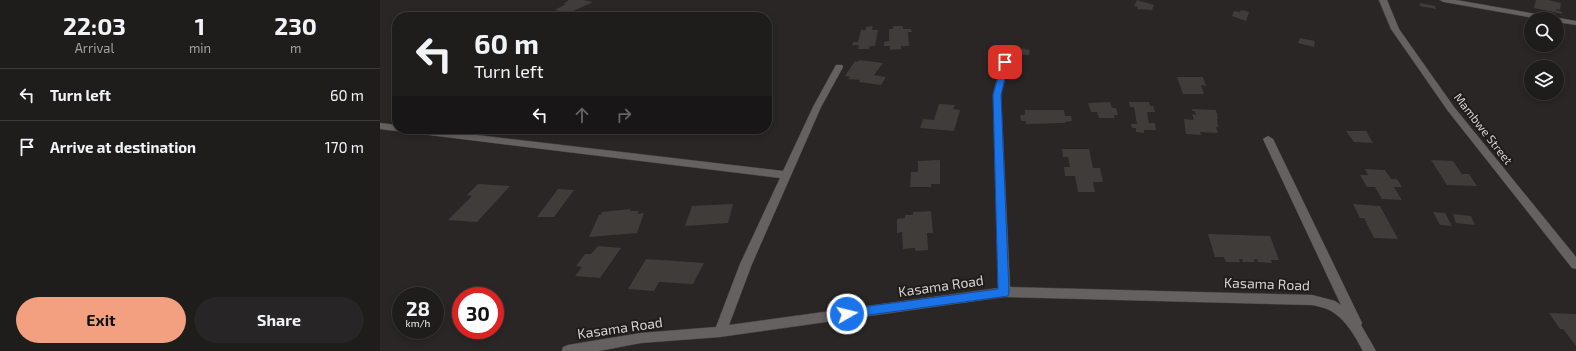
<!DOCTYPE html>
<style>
body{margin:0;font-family:"Exo 2",sans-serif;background:#272525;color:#f1f3f6;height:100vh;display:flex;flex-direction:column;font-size:15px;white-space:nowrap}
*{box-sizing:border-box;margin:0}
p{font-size:13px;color:#a1a1a3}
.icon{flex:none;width:22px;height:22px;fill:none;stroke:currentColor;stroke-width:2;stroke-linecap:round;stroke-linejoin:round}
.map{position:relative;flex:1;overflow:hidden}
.panel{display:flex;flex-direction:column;background:#1f1c1c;width:380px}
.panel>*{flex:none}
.hud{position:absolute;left:12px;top:12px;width:380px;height:122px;border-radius:16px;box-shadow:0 2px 6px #0003,0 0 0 1px #3c3a3b;background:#1f1c1c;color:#f1f3f6;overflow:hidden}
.buttons{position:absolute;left:1144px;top:12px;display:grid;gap:8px}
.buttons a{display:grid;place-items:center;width:40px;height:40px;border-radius:50%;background:#1f1c1c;box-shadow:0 2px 6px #0003,0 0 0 1px #3c3a3b;font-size:20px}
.speed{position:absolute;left:12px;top:287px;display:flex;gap:8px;font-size:20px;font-weight:700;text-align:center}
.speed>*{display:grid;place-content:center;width:52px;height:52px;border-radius:50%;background:#1f1c1c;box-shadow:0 2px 6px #0003,0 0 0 1px #3c3a3b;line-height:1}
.speed small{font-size:10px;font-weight:400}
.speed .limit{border:6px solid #d22;background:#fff;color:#111}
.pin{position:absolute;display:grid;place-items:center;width:34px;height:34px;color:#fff;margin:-17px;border-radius:8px;box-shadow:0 2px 6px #0006}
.me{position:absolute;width:44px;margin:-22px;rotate:82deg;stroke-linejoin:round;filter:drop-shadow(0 0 3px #0008)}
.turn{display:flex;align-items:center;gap:14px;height:84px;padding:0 16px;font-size:18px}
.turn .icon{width:52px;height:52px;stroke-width:2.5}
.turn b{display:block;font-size:28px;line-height:34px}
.lanes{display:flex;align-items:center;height:38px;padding:0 16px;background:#0003;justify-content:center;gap:20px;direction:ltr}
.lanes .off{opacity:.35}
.eta{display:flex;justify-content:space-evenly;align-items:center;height:68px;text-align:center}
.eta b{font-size:24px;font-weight:700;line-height:28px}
.cta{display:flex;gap:8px;margin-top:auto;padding:8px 16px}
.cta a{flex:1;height:46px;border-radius:24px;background:#f2a07f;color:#111;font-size:16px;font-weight:700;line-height:46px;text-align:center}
.cta a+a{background:#272525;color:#f1f3f6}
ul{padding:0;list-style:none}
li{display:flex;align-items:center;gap:12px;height:52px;padding:0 16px;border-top:1px solid #3c3a3b}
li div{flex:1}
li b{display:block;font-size:15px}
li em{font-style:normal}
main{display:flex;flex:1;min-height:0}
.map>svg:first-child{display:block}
.building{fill:#3f3c3a}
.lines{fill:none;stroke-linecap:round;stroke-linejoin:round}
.street-casing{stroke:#444241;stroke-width:1}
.street{fill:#646160;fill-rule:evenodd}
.route{fill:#1a73e8;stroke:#114b97}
.labels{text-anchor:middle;stroke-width:4;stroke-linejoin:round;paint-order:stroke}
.street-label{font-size:12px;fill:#d5d3d2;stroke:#1f1c1b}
.near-street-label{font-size:14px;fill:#d5d3d2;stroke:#1f1c1b}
</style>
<main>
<section class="panel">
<div class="eta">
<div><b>22:03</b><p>Arrival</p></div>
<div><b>1</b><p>min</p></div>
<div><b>230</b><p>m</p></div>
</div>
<ul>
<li><svg class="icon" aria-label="left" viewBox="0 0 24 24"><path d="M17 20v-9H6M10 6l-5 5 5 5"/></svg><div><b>Turn left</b></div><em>60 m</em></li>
<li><svg class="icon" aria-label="arrive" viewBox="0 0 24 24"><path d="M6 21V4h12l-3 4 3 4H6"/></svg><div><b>Arrive at destination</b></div><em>170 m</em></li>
</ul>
<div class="cta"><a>Exit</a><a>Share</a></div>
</section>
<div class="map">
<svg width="1196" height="351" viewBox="0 0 1196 351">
<rect width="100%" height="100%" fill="#292625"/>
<path class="building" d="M189,0h14l10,2 -24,11 -14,-3 11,-6h-3z
M757,0l17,5 -2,5 -15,-1 1,-2 -4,-1z
M1156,0h12l13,3 -1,7 -4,-1v1l6,2v2l-28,-6z
M1040,3l15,3 1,3 -16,-3z
M861,10l8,2 -3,9 -14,-5 2,-5 6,1z
M493,26l-1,4h6l-3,16h-5l-1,3h-11l1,-4h-7l1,-3h5l3,-12h5v-3z
M513,26h10v3h8l1,3h-4l1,14h-8v3l-11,1v-4h-6v-4l5,-1v-12h4z
M920,38l15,3 -1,6 -16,-4z
M636,47l14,3 -1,5 -15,-1z
M479,60l24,3 -9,12 12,2 -5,8 -22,-3 1,-2 -12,-1 2,-2 -5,-1 10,-15 3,1z
M797,77h26l3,9 -5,-1 3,9h-21z
M730,102l2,6h4l2,7h-4l1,3h-16l-2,-6h-6l-3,-9z
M749,102h20l1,4h3l2,6h-8l2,11h6l1,7h-12v3l-8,-1v-4h-4l-1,-4h6l-3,-17h-4z
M559,104l16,1 -2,4 7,1 -6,21 -34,-3 3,-9 11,1z
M812,109l24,1 2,9h-1l1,8h-2l2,6 -18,-1 1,3 -15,-1 -2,-15 10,1 -2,-6 4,1 -1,-4h-3z
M645,110h39l1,6h6l1,5 -7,1v1l-39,1v-3h-5l-1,-6h5z
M966,131h20l7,12 -19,-1z
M682,149h27l4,19h7l3,14h-10l2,10h-17l-3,-16h-10l-1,-9h6l-2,-10h-5z
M560,160v24h-9v3h-21l1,-15h7v-11z
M1051,160l22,1 9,13h7l8,12 -30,-1z
M985,169l20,1 6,9h6l5,8h-8l8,13 -20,-1 -7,-12h-8l-7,-12h8z
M98,184l32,2 -33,36 -29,-2 24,-24 -5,-1z
M178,189l16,1 -20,27h-17z
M353,204l-5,19 -43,3 7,-20z
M973,204l27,2 18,33 -24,-1 -10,-20h-4z
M251,209l-1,2h9l-2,3 7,-1 -7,20 -48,4 10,-22h2l1,-3z
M551,211l2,22h-6l1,17 -13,1v-3l-12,1 -1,-17 -5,1v-14l8,-1v-3h8v-3z
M1053,212l12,1 7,13 -12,-1z
M1073,214l18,2 4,9 -19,-2z
M828,234l62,2 9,24h-8l1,3 -14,-1 -1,-3h-3l1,3h-12l-1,-3h-3l1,3h-14l-2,-5h-9z
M218,246l23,2 -21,30 -25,-2 7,-9 -6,-1 9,-12h6z
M266,259l58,4 -11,21 -34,-2 -5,9 -26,-2z
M1169,313l27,1v32l-13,-17h-3z"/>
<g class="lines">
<g class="street-casing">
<path id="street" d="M999,0h8l12,29 55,78 122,150v12l-4,-1 -124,-157 -57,-82z
M1060,0h16l120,21v4l-19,-3v-3h-17l-96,-17z
M622,60h6l1,2 -8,33 9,192 302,8 23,6 6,4 -78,-166 5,-3 5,3 89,184 -1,2 15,26h-13c-8,-15 -19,-35 -36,-42 -5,-2 -10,-3 -15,-4l-308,-8 -284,40 -79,6 -42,8h-37l1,-4 5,-2 73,-12 75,-6 24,-63 40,-86 -400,-49v-6l17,2v4h29l357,42 30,-64 23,-42h6l1,2 -22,40 -69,157 -23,61 269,-37 -5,-193z"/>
</g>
<use href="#street" class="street"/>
</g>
<path class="route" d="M625,59l4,3 -8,33 8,197 -1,4 -161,22 -4,-1 -1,-3 1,-4 4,-1 151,-20 -5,-194 9,-33z"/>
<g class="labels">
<g class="street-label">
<text transform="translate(1103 129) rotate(52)" y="4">Mambwe Street</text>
</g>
<g class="near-street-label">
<text transform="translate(887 284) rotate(2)" y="5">Kasama Road</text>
<text transform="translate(561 286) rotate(-8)" y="5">Kasama Road</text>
<text transform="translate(240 328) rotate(-8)" y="5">Kasama Road</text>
</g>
</g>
</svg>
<div class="buttons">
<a><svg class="icon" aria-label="search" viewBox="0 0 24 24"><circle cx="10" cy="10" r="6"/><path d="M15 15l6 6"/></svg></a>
<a><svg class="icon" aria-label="layers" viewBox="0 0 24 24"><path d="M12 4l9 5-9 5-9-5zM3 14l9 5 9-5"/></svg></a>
</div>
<div class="speed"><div>28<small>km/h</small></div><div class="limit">30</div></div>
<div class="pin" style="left:625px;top:62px;background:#d93025"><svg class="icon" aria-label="arrive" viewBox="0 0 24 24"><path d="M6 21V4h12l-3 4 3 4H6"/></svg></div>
<svg class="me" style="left:467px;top:314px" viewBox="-20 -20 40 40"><circle r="17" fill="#1a73e8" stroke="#fff" stroke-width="3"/><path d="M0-11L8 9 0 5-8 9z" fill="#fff"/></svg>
<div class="hud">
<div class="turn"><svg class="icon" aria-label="left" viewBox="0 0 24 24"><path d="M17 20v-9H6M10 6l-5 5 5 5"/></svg><div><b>60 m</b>Turn left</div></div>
<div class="lanes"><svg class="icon" aria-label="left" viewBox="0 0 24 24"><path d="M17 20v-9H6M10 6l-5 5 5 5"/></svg><svg class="icon off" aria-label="ahead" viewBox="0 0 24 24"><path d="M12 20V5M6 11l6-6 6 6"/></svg><svg class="icon off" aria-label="right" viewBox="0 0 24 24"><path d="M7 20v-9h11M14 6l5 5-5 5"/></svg></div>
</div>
</div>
</main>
